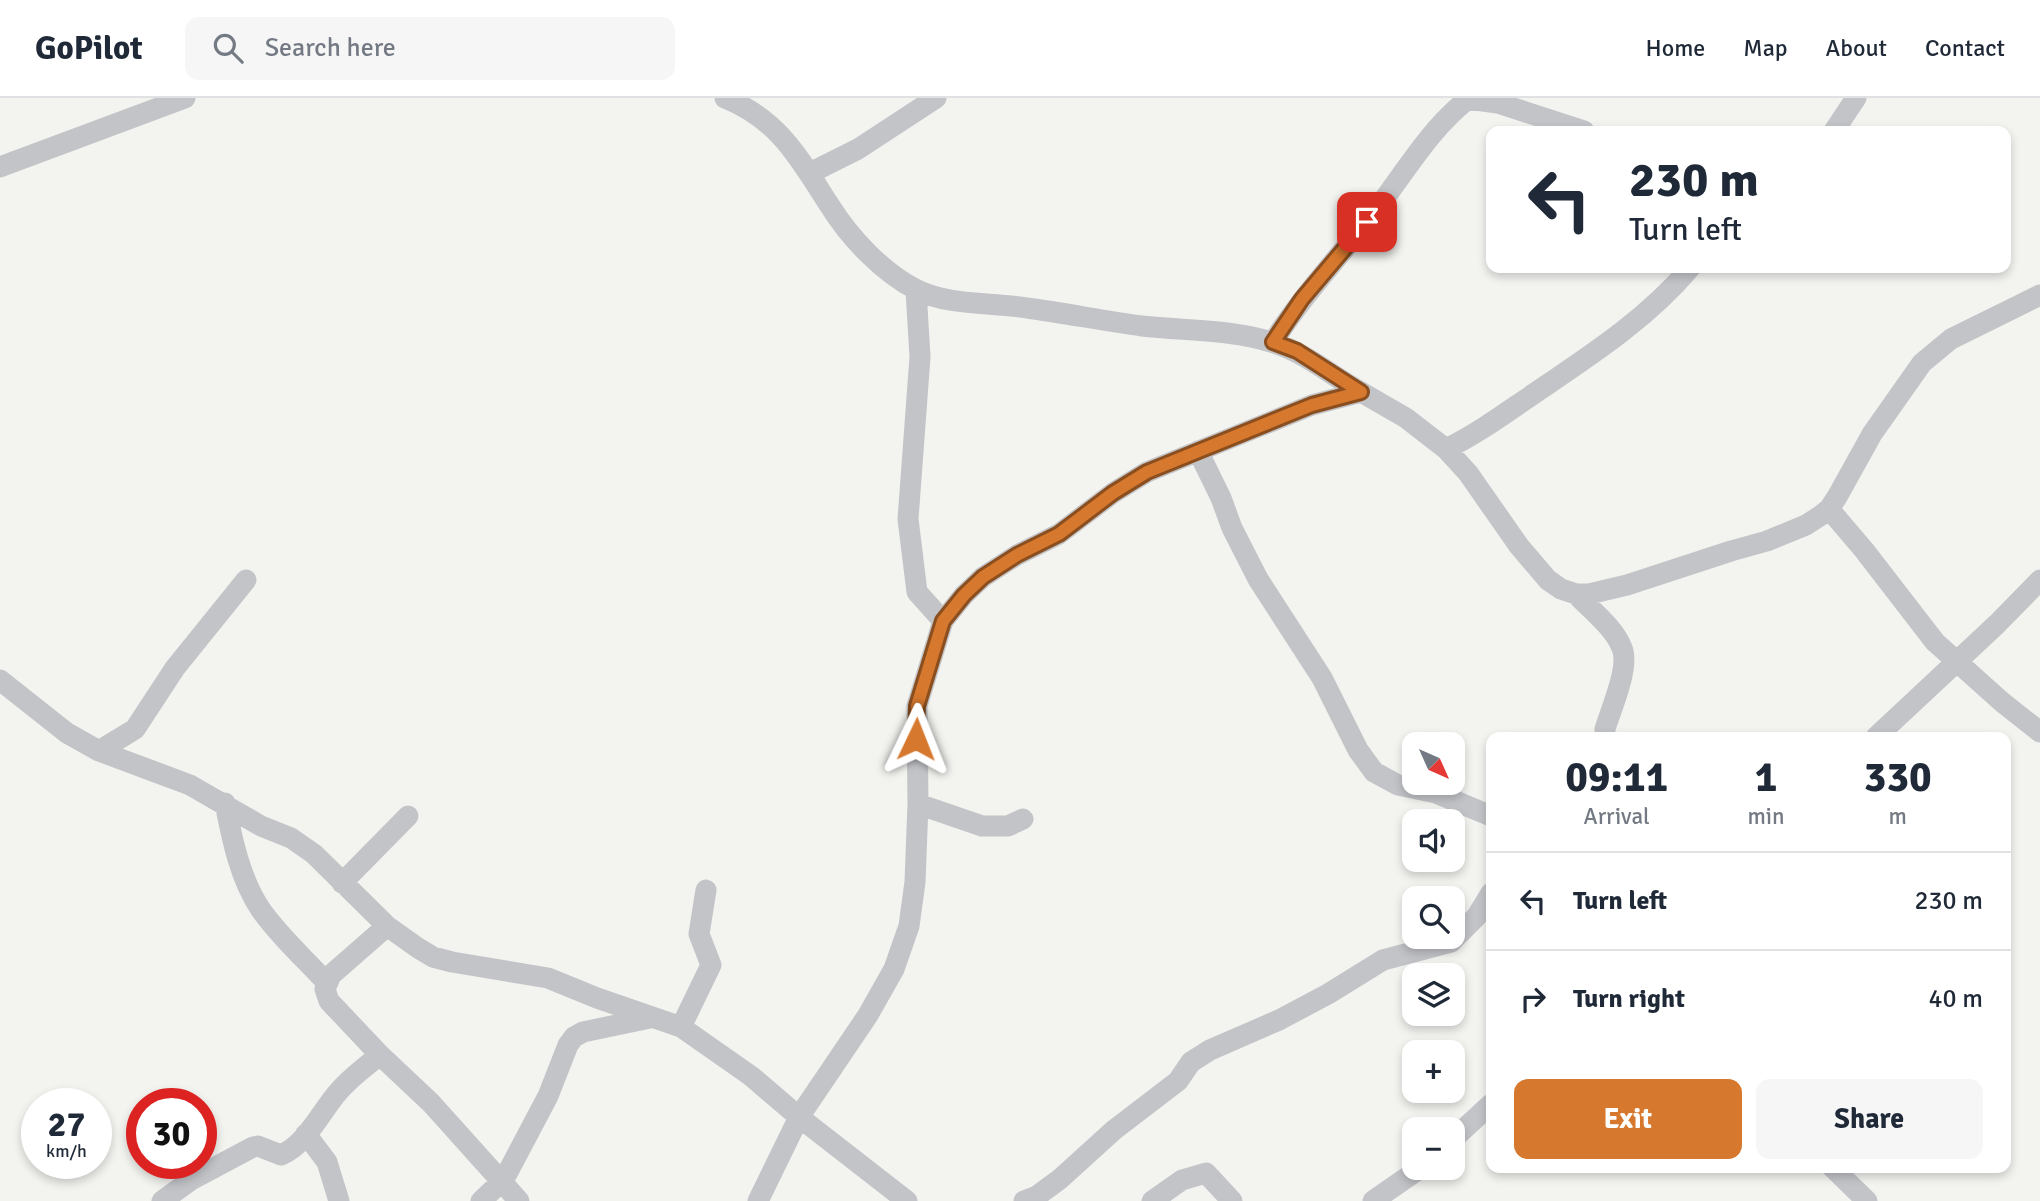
<!DOCTYPE html>
<meta charset="utf-8">
<style>
body{margin:0;font-family:Signika,sans-serif;background:#f6f6f7;color:#1f2937;height:100vh;display:flex;flex-direction:column;font-size:26px;white-space:nowrap}
*{box-sizing:border-box;margin:0}
p{font-size:23px;color:#747a83}
.icon{flex:none;width:38px;height:38px;fill:none;stroke:currentColor;stroke-width:2;stroke-linecap:round;stroke-linejoin:round}
.map{position:relative;flex:1;overflow:hidden}
.sheet{position:absolute;left:1486px;top:634px;width:525px;height:441px;display:flex;flex-direction:column;background:#fff;border-radius:14px;box-shadow:0 4px 10px #0003}
.sheet>*{flex:none}
.banner{position:absolute;left:1486px;top:28px;width:525px;height:147px;border-radius:14px;box-shadow:0 4px 10px #0003;background:#fff;color:#1f2937;overflow:hidden}
.needle{width:46px;rotate:135deg}
.tools{position:absolute;left:1402px;top:634px;display:grid;gap:14px}
.tools a{display:grid;place-items:center;width:63px;height:63px;border-radius:14px;background:#fff;box-shadow:0 4px 10px #0003;font-size:35px}
.speed{position:absolute;left:21px;top:990px;display:flex;gap:14px;font-size:35px;font-weight:700;text-align:center}
.speed>*{display:grid;place-content:center;width:91px;height:91px;border-radius:50%;background:#fff;box-shadow:0 4px 10px #0003;line-height:1}
.speed small{font-size:18px;font-weight:400}
.speed .limit{border:10px solid #d22;background:#fff;color:#111}
.pin{position:absolute;display:grid;place-items:center;width:60px;height:60px;color:#fff;margin:-30px;border-radius:14px;box-shadow:0 4px 10px #0006}
.me{position:absolute;width:77px;margin:-38px;rotate:2deg;stroke-linejoin:round;filter:drop-shadow(0 0 5px #0008)}
.turn{display:flex;align-items:center;gap:24px;height:147px;padding:0 28px;font-size:32px}
.turn .icon{width:91px;height:91px;stroke-width:2.5}
.turn b{display:block;font-size:49px;line-height:60px}
.eta{display:flex;justify-content:space-evenly;align-items:center;height:119px;text-align:center}
.eta b{font-size:42px;font-weight:800;line-height:49px}
.cta{display:flex;gap:14px;margin-top:auto;padding:14px 28px}
.cta a{flex:1;height:80px;border-radius:14px;background:#d6782e;color:#fff;font-size:28px;font-weight:800;line-height:80px;text-align:center}
.cta a+a{background:#f6f6f7;color:#1f2937}
ul{padding:0;list-style:none}
li{display:flex;align-items:center;gap:21px;height:98px;padding:0 28px;border-top:2px solid #e0e1e3}
li div{flex:1}
li b{display:block;font-size:26px}
li em{font-style:normal}
header{display:flex;align-items:center;gap:42px;box-sizing:border-box;height:98px;padding:0 35px;background:#fff;border-bottom:2px solid #e0e1e3}
header strong{font-size:33px}
nav{display:flex;gap:38px;margin-inline-start:auto;font-size:24px}
.search{width:490px;height:63px;background:#f6f6f7;display:flex;align-items:center;gap:18px;box-sizing:border-box;padding:0 24px;border-radius:14px;color:#747a83;font-size:26px}
.map>svg:first-child{display:block}
.lines{fill:none;stroke-linecap:round;stroke-linejoin:round}
.minor{stroke:#c2c4c8;stroke-width:21}
.route-casing{stroke:#8b4e1e;stroke-width:18}
.route{stroke:#d6782e;stroke-width:12}
</style>
<header>
<strong>GoPilot</strong>
<div class="search"><svg class="icon" aria-label="search" viewBox="0 0 24 24"><circle cx="10" cy="10" r="6"/><path d="M15 15l6 6"/></svg>Search here</div>
<nav><a>Home</a><a>Map</a><a>About</a><a>Contact</a></nav>
</header>
<div class="map">
<svg width="2040" height="1103" viewBox="0 0 2040 1103">
<rect width="100%" height="100%" fill="#f3f4f0"/>
<g class="lines">
<path class="minor" d="M725,0c55,22 75,62 105,108 20,32 53,67 87,84 33,16 74,12 110,18 38,5 77,13 115,18 44,5 90,3 132,17 32,10 58,33 87,49
M1834,33l22,-33
M0,69l185,-69
M810,75l48,-24 78,-51
M916,192l4,67 -12,162 9,73 26,29
M1273,244c31,-49 71,-90 106,-136 28,-37 52,-78 89,-107l30,4 86,28
M1446,351c31,-15 58,-35 86,-54 56,-38 114,-75 158,-127
M1198,353l23,47 11,30 26,51 64,99 36,72 16,22 24,13 38,8 55,23
M1829,411l35,41 71,92 67,60 38,30
M1576,496c15,16 38,33 46,54 8,19 -11,61 -17,81v8
M0,582l67,53 32,18 91,34 71,41 30,12 23,16 73,72 31,22 15,9 19,5 96,16 49,20 84,29 70,49 48,41 108,84
M1876,639l121,-113 43,-44
M99,653l36,-22 40,-61 71,-88
M225,705c7,36 15,76 36,107 18,26 44,49 65,72
M918,706l64,22h26l15,-7
M342,785l66,-67
M387,828l-56,49 -6,14 4,12 51,54 51,48 88,98
M681,929l30,-62 -12,-31 7,-44
M306,1036l21,28 12,39
M1452,1042l39,-36
M1832,1069l35,34
M502,1085l46,-87 20,-51 6,-8 9,-5 67,-14
M162,1103l29,-21 62,-33 5,-1 23,9c26,-11 40,-44 58,-64 12,-14 27,-25 41,-36
M481,1103l20,-19
M758,1103l41,-84 69,-102 26,-46 15,-43 6,-44 3,-78 -1,-98 26,-85 21,-26 19,-18 34,-22 42,-21 54,-41 34,-21 165,-67 49,-13 45,26 40,31 22,24 51,73 29,34 13,9 15,5h13l38,-9 104,-34 36,-10 39,-16 14,-9 9,-7 8,-12 35,-63 50,-71 29,-24 89,-44
M1024,1103l13,-5 23,-17 54,-49 64,-49 13,-19 19,-12 69,-30 49,-26 55,-34 68,-18 26,-26 14,-23
M1152,1103l30,-21 24,-7 26,28
M1373,1103l49,-34"/>
</g>
<g class="lines">
<g class="route-casing">
<path id="route" d="M916,641l1,-33 26,-85 21,-26 19,-18 34,-22 42,-21 54,-41 34,-21 165,-67 49,-13 -64,-41 -24,-9 29,-43 65,-77"/>
</g>
<use href="#route" class="route"/>
</g>
</svg>
<div class="tools">
<a><svg class="needle" viewBox="-14 -14 28 28"><path d="M0-13l5 13h-10z" fill="#e53935"/><path d="M0 13l5-13h-10z" fill="#747a83"/></svg></a>
<a><svg class="icon" aria-label="sound" viewBox="0 0 24 24"><path d="M4 9h4l5-4v14l-5-4H4zM17 9q2 3 0 6"/></svg></a>
<a><svg class="icon" aria-label="search" viewBox="0 0 24 24"><circle cx="10" cy="10" r="6"/><path d="M15 15l6 6"/></svg></a>
<a><svg class="icon" aria-label="layers" viewBox="0 0 24 24"><path d="M12 4l9 5-9 5-9-5zM3 14l9 5 9-5"/></svg></a>
<a>+</a>
<a>−</a>
</div>
<div class="speed"><div>27<small>km/h</small></div><div class="limit">30</div></div>
<div class="pin" style="left:1367px;top:124px;background:#d93025"><svg class="icon" aria-label="arrive" viewBox="0 0 24 24"><path d="M6 21V4h12l-3 4 3 4H6"/></svg></div>
<svg class="me" style="left:916px;top:641px" viewBox="-20 -20 40 40"><path d="M0-17L14 15 0 8-14 15z" fill="#d6782e" stroke="#fff" stroke-width="4"/></svg>
<div class="banner">
<div class="turn"><svg class="icon" aria-label="left" viewBox="0 0 24 24"><path d="M17 20v-9H6M10 6l-5 5 5 5"/></svg><div><b>230 m</b>Turn left</div></div>
</div>
<section class="sheet">
<div class="eta">
<div><b>09:11</b><p>Arrival</p></div>
<div><b>1</b><p>min</p></div>
<div><b>330</b><p>m</p></div>
</div>
<ul>
<li><svg class="icon" aria-label="left" viewBox="0 0 24 24"><path d="M17 20v-9H6M10 6l-5 5 5 5"/></svg><div><b>Turn left</b></div><em>230 m</em></li>
<li><svg class="icon" aria-label="right" viewBox="0 0 24 24"><path d="M7 20v-9h11M14 6l5 5-5 5"/></svg><div><b>Turn right</b></div><em>40 m</em></li>
</ul>
<div class="cta"><a>Exit</a><a>Share</a></div>
</section>
</div>
